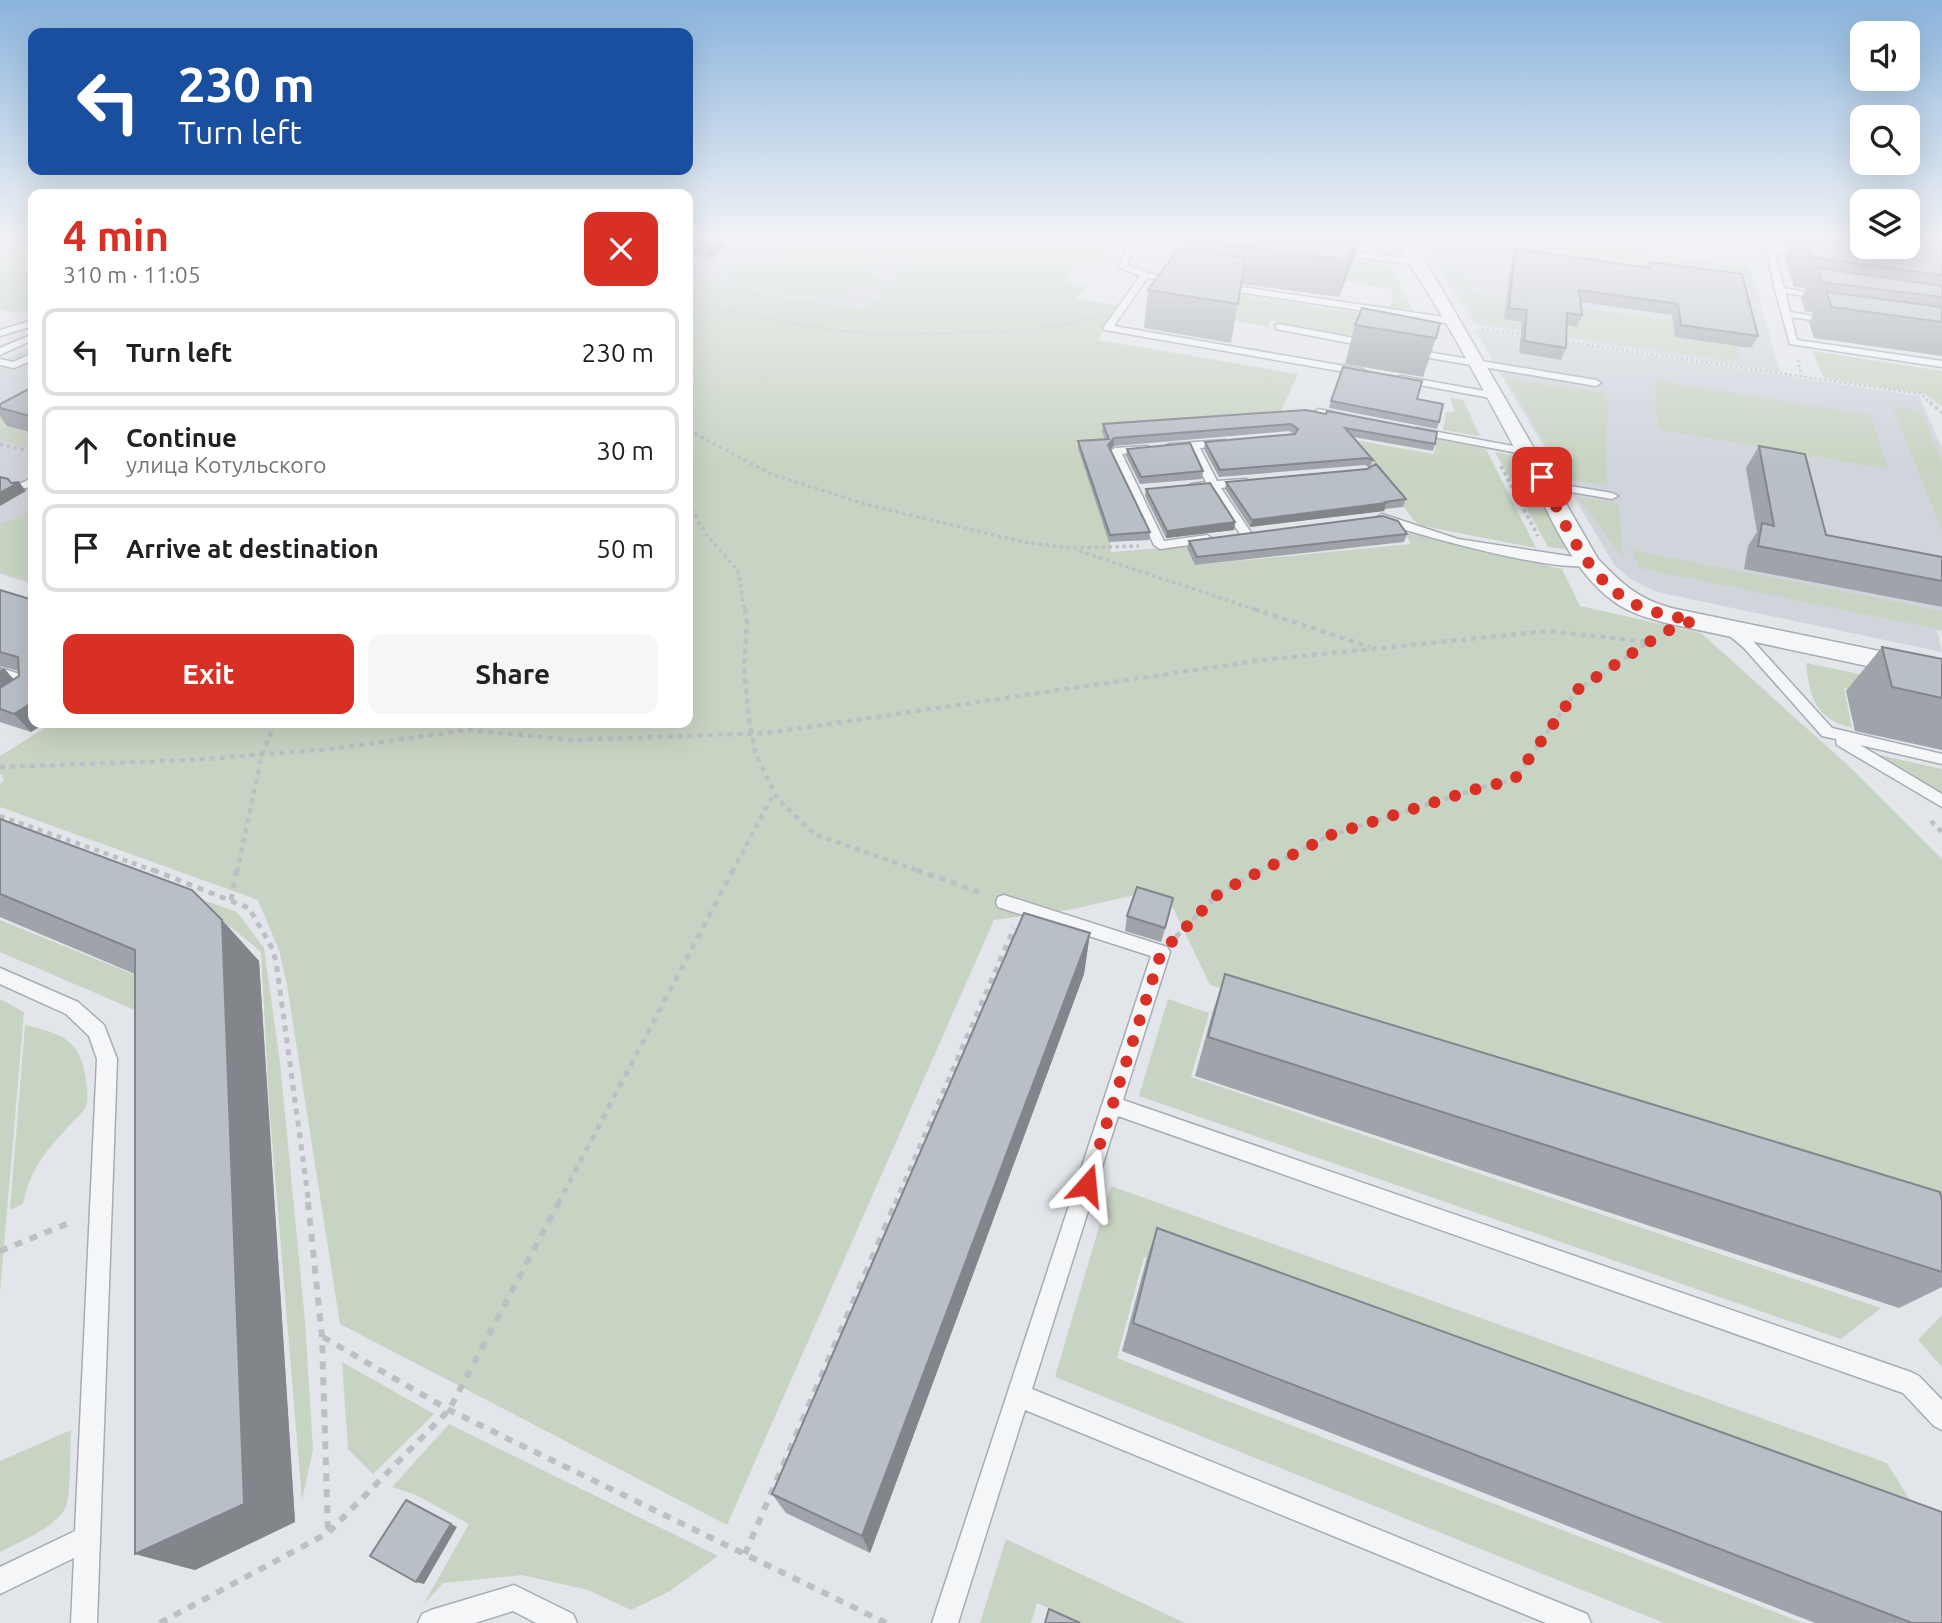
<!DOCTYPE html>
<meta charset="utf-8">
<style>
body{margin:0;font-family:Ubuntu,sans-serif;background:#f6f6f6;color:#202124;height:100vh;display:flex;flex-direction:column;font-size:26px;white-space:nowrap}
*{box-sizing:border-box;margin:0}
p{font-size:23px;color:#757577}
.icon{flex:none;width:38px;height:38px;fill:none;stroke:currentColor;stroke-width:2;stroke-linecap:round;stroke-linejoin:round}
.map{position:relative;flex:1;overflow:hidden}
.details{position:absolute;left:28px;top:189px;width:665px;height:539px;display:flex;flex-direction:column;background:#fff;border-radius:14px;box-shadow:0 7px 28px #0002}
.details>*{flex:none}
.banner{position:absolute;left:28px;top:28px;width:665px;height:147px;border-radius:14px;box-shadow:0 7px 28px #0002;background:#1a4fa0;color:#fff;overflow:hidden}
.fabs{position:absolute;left:1850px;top:21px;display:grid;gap:14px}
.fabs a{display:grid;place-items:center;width:70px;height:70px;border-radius:14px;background:#fff;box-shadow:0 7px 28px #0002;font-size:35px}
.pin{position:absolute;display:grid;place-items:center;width:60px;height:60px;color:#fff;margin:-30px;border-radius:14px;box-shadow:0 4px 10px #0006}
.me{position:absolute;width:77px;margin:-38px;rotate:18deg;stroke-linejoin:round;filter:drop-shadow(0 0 5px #0008)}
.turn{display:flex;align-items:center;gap:24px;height:147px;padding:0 35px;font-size:32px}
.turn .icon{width:91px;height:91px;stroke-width:2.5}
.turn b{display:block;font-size:49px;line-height:60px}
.round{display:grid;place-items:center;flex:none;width:74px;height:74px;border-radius:14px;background:#f6f6f6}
.head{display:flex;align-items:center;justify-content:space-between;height:119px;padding:0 35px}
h1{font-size:42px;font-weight:700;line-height:52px;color:#d93025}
.action{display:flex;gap:14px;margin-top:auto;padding:14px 35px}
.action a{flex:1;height:80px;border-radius:14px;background:#d93025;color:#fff;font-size:28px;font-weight:700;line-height:80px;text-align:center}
.action a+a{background:#f6f6f6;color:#202124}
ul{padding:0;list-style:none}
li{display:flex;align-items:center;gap:21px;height:88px;margin:0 14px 10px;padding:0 21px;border:4px solid #e0e0e0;border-radius:14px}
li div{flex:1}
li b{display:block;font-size:26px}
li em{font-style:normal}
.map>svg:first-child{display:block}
.built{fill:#d0d5dc}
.green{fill:#c8d4c3}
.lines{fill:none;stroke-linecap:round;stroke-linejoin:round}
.lane-casing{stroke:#a7acb4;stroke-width:3}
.street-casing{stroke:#a7acb4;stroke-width:3}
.path-far4{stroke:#bcc0c5;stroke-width:2.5;stroke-dasharray:2.5 2.5;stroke-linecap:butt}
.path-far3{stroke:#bcc0c5;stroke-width:3.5;stroke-dasharray:3.5 3.5;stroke-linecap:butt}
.path-far2{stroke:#bcc0c5;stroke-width:4.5;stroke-dasharray:5 5;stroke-linecap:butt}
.path-far1{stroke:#bcc0c5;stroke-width:5;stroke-dasharray:6 6;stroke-linecap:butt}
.path{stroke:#bcc0c5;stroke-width:6;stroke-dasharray:8 8;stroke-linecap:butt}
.lane{fill:#f5f6f8;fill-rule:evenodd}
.street{fill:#f5f6f8;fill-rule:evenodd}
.wall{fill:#9fa4ab}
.shaded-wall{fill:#82868b}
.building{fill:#b9bfc7;stroke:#82868b;stroke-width:2}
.route{stroke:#d93025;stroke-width:12;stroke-dasharray:0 21.6}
</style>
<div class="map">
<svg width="1942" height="1623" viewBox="0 0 1942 1623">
<rect width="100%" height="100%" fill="#e2e5ea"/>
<path class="built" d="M699,240h267l-71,74 -207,-33v-33z
M1422,240h61l270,36 27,96 -306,-47z
M1474,329l445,67 23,52v183l-5,-1 5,22 -285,-60 -25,-12 -17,-14z
M33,346v238l-33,-10v-212z"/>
<path class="green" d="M0,240h33v8l-16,7 16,3v56l-33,-4z
M885,240h202l14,5 7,9 -3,8 -31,4 -11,15 24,5 -11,13 43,7 -21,34 200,34 -21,46 -174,12 4,12 4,108 75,-6 10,19 215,-21 -7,-12 158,37 18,37 121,27 152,137 89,89v425l-101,-106 -631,-193 -37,-77 -38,-13 -62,14 -79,11 -267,605 -387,-201 -53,-339 -8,-35 -21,-50 -258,-93v-23l4,-4 -4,-7v-17l53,-33h635v-443l177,30 47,-47 -28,-5 -17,16 19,4 -14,12 -19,-3 -15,14 -115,-19 13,-11 -17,-4 12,-10 36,6 20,-15 35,-4 50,7z
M1177,240h50l163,25 24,48 -42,-6 -3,-4 22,3 1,-17 -241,-36 18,-2z
M1428,240h214l2,13 105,13 5,22 -310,-41 28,42 -14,-2z
M1166,283l252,39 16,30 -163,-31 -4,6 -113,-20z
M1458,290l276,40 7,32 -263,-39z
M1812,351l130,20v36l-17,-13 -101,-16z
M1507,379l100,14v92l-40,-5z
M1655,380l215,35 18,54 -230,-40z
M1450,398l13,2 17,36 -37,-6 3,-18h9z
M1892,406l29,5 21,49v70z
M0,407l33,2 -31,16 31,9v15l-33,-9z
M1349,439l85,15 3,-15 49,10 50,99 -118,-23z
M1495,452l21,4 51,93 -19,-2z
M1578,497l41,7 4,54z
M33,511v71l-33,-10v-48z
M1631,550l311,61v19l-303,-62z
M1806,663l136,28v18l-98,-21 8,40c-38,-10 -42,-31 -46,-65z
M1871,753l71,16v24z
M0,828l237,84 27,36 16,114 25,259 8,129 -11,50 -33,-396 -8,-152 -29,-24 -232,-86z
M0,920l169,69 15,484 -50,-22 1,-441 -135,-58z
M0,999l24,13 -24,281z
M1168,999l41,14 -18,64 690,231 -40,31 -702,-243z
M25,1025c38,9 55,14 61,55 1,7 3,19 0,26 -3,7 -13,15 -18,21 -23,25 -38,42 -45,77l-13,6z
M1111,1186l776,277 53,86 -796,-292 -27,101 686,265h-139l-609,-246z
M1942,1315v52l-24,-27z
M342,1362l92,52 -61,60 -25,-25z
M449,1424l269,132 -48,35 -39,19 -43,-20 -66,-15 -79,8 -20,22 46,-81 -53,-29 -24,-8z
M71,1430c-1,16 0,64 -5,76 -7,20 -48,37 -66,46v-91z
M1006,1539l179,84h-104l-44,-20 -6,20h-51z"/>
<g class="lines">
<g class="lane-casing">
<path id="lane" d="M704,240h39l-10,6z
M1108,240h12l12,4 41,-4 -39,9 -7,15 20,9 35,7 -4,3 -31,-5 -33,48 248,43 5,3 -5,3 -257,-45 -2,-2 37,-52 -21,-9 7,-19z
M1766,246l45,5 1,2 -4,2 -34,-4 10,37 42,8 -4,3 -37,-6 5,19 47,8 -5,3 -41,-6 6,23 145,21v6l-152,-23 -15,-54z
M1335,250l83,9 4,3 -4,3 -86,-11 -1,-2z
M1221,284l230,34 5,3 -5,3 -233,-35v-4z
M33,320v6l-33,10v-6z
M1279,324l91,17 5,3 -5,3 -94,-18v-4z
M33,334v6l-33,15v-7z
M1409,349l187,31 5,3 -5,3 -190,-32v-4z
M33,353v7l-19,8 -14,-3v-6l13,3z
M1401,376l95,17 5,3 -5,3 -99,-18v-4z
M1319,409l32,7 1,2 -5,3 -32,-7 -1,-2z
M1417,428l111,21 5,3 -5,3 -115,-22 -1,-2z
M1224,440l4,1v4l-28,3 17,33 29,-2 6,3 -6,3 -25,3 31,46 -6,4 -4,-1 -32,-48 -18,1 -6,-3 6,-3 14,-2 -16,-33 -21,1 -5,-3 5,-3z
M1147,446l5,3 -1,2 -29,3 42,87 43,-6 6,4 -2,3 -51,7 -6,-4 -44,-94 5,-3z
M28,480l5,1v6l-16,2v-4z
M1546,482l66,11 6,3 -6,3 -70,-12 -2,-2z
M1382,514l76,25 130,20 6,4c-20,16 -187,-31 -216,-42l-2,-3z
M1730,625l24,17 78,86 110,26v10l-82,-19 82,49v13l-105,-62 -1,-6 -14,-3 -78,-88 -19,-16v-6z
M0,668l33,10v10l-33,-10z
M1004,895l163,52 3,5 -47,148 788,272 8,4 23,24v30l-8,-4 -31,-33 -785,-277 -86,273 555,225 4,9h-45l-521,-213 -67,213h-26l219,-667 -153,-49 -2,-5 2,-5z
M0,968l78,34 26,23 13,34 -20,564h-26l3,-65 -74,36v-27l75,-36 22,-472 -8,-23 -23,-22 -66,-30z
M514,1585l59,29 4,9h-41l-23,-12 -38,12h-57l4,-9 9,-4z"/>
</g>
<g class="street-casing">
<path id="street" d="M1393,240h16l17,22 172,297c24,25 39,39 73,49l271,56v18l-276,-59c-19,-5 -39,-11 -54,-23 -42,-31 -63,-88 -87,-133 -42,-76 -81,-156 -132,-227z"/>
</g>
<path class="path-far4" d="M810,240l59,9 11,-9
M0,253l33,-7
M688,302l124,25 65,8 147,-4 49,-7 12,-6 8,2
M1482,329l43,6
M1562,341l359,53 11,10
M1798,360l4,17"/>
<path class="path-far3" d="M1930,402l12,11
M688,430l85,45 99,31 156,37 45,5 66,-2
M0,444l33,8
M1501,466l37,70
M688,503l17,30 33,38 7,40
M1079,551l181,60"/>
<path class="path-far2" d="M745,609l2,12 -3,46 5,52 6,33 22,46 37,36 108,38
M1254,609l116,38
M0,767l193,-7 137,-11 138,-19 106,10 193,-7 496,-73 285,-29 101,11
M0,816l158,56
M1931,821l11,11
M237,872l25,-118 13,-31
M732,872l42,-79
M1258,872l73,-37 152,-48 31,-7 63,-90 81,-54"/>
<path class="path-far1" d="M153,870l96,38 22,38 5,15 33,243
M917,870l67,24
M231,900l6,-30
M1176,937l44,-45 42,-22
M558,1204l175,-334
M895,1204l119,-276"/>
<path class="path" d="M308,1202l14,135 6,195
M0,1251l74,-30
M323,1337l126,73 437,213
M745,1554l151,-352
M160,1623l168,-90 121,-123 110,-208"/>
<use href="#lane" class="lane"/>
<use href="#street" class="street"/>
</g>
<path class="wall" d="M688,240h36l1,7 -16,12 -21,-4z
M1185,240h176l-4,10h-1l-2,8 -15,39 -98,-13 -10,59 -87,-15 4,-38 36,-41z
M1780,240h162v116l-128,-18 -5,-16 5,-9 -9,-2 -4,-13 5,-10 -12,-1 -10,-32 4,-9 -6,-1z
M1515,249l134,18 2,-5 107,74 -7,12 -76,-11 -3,-22 -92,-13 2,13 -5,12 -10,-2 -1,23 -5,12 -42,-7 3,-31 -18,-3 7,-59z
M1355,325l81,13 -13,39 -78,-13z
M33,387v46l-26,-7 -7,-10v-12z
M1417,399l22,23 -2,7 -108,-21 2,-7z
M1306,410l129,34 -2,7 -80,-14 20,23 -3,7 36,32 -3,8 -18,2 -1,2 -134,16 -25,-38 1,-7 141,-13 3,-1 -5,-3 -146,12 -15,-28 1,-7 89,-8 -5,-3 -175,15 -4,3 40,83 -1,8 -40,2 -31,-94v-7l27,-2 -3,-7 1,-8z
M1759,446l67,89 116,22v50l-198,-38 4,-23 9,-14 -11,-64z
M1127,449l76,22 -1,8 -62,5 -14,-28z
M1146,489l89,33 -1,8 -68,8 -21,-42z
M1407,534l-3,8 -209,23 -8,-17 2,-7z
M0,590l33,10 -2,132 -31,-10v-55l14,12 5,-3v-5l-19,-5z
M1882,647l60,12v91l-87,-19 -9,-40z
M0,819l222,101 37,41 36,561 -100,48 -60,-16v-580l-135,-57z
M1170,913l-9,29 -36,-11 2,-15z
M1090,933l-6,41 -214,579 -84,-40 -14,-19z
M1225,974l717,226v87l-43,21 -704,-232 17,-62z
M1157,1228l785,395h-127l-693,-272 24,-90z"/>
<path class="shaded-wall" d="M706,240h18l1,7 -16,12z
M1356,240h3l-5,18 -15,39 9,-37z
M1114,438v8l-6,6v-7z
M19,482l7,9 -26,15v-13z
M1386,503l-2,8 -134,16 2,-7z
M1235,522l-1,8 -68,8 1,-7z
M4,668l16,19 -20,12v-28z
M33,702v21h13l-15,9 -17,-18z
M222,920l37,41 36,561 -100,48 -60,-16z
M1090,933l-6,41 -214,579 -8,-17z
M413,1503l44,24 -33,57 -8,-2z"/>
<path class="building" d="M1193,240h163l-8,20z
M1804,240h58v7h46v-7l34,4v31l-132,-18z
M1179,248l66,10 -7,46 -90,-14z
M1515,249l135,19 1,-6 91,12 16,62 -77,-11 -3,-21 -99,-14 3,25 -15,-2 -1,35 -42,-7 3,-31 -18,-2z
M1818,268l124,18v11l-120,-15z
M1826,292l116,15v15l-110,-15z
M1362,308l78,15 -4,15 -81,-13z
M1343,367l79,14 -5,18 26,5 -4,18 -108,-21z
M33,387v27l-3,2 -30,-8v-4z
M1306,410l20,4 1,-3 110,21 -2,12 -90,-16 28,32 -6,-2 -147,12 -15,-28 90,-8 3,-5 -7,-5 -177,14 -6,7 42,87 -40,3 -32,-94 31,-2 -6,-15z
M1190,443l13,28 -62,6 -14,-28z
M1759,446l46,8 21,81 116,22v24l-184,-35 4,-23 12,3z
M1376,464l30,35 -21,3 1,1 -134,17 -26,-38 141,-13z
M0,477l8,2 3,4 8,-1 -19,11z
M1210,483l25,39 -68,9 -21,-42z
M1383,516l15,5 9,13 -210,23 -8,-16z
M0,590l33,10v102l-19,12 -14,-5v-21l19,-12 -1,-19 -18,-5z
M1882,647l60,12v39l-50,-11z
M0,819l192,71 30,30 22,584 -109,50v-604l-135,-56z
M1137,887l36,11 -8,30 -38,-12z
M1024,913l66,20 -228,603 -90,-42z
M1225,974l715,218 2,8v72l-734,-235z
M1157,1228l785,284v111h-30l-779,-300z
M406,1500l45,24 -35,58 -46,-26z
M1049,1609l31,14h-35z"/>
<linearGradient id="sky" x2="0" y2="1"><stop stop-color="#8ab4dc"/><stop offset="0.51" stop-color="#f2f3f6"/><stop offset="1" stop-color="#f2f3f6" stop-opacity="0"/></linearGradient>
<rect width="1942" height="467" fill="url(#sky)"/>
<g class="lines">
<path class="route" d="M1087,1185l74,-232 59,-61 111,-57 152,-48 31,-7 63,-90 72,-48 29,-17 16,-4c-18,-4 -36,-7 -53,-14 -52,-22 -76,-83 -99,-130"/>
</g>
</svg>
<div class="fabs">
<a><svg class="icon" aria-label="sound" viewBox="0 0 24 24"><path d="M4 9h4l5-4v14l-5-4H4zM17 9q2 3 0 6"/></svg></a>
<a><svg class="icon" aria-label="search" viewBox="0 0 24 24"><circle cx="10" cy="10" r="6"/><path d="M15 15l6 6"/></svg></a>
<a><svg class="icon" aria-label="layers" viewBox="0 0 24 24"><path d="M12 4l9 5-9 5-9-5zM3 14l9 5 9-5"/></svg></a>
</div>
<div class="pin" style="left:1542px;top:477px;background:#d93025"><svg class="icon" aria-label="arrive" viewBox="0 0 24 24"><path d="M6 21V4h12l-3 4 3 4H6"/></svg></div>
<svg class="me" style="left:1087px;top:1185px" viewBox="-20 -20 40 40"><path d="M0-17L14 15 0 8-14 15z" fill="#d93025" stroke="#fff" stroke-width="4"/></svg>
<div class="banner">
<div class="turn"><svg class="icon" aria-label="left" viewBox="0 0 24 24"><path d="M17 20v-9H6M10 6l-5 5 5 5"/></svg><div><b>230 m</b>Turn left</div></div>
</div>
<section class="details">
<div class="head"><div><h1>4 min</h1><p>310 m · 11:05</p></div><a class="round" style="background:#d93025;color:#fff"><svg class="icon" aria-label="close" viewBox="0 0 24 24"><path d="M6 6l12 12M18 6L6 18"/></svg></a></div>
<ul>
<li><svg class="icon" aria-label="left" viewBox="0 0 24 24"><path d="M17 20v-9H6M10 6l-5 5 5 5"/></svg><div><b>Turn left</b></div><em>230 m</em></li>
<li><svg class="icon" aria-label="ahead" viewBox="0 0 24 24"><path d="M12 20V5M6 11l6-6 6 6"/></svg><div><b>Continue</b><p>улица Котульского</p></div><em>30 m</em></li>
<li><svg class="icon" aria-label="arrive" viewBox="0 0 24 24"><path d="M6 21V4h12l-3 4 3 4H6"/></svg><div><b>Arrive at destination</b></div><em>50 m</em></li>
</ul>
<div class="action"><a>Exit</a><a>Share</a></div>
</section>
</div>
